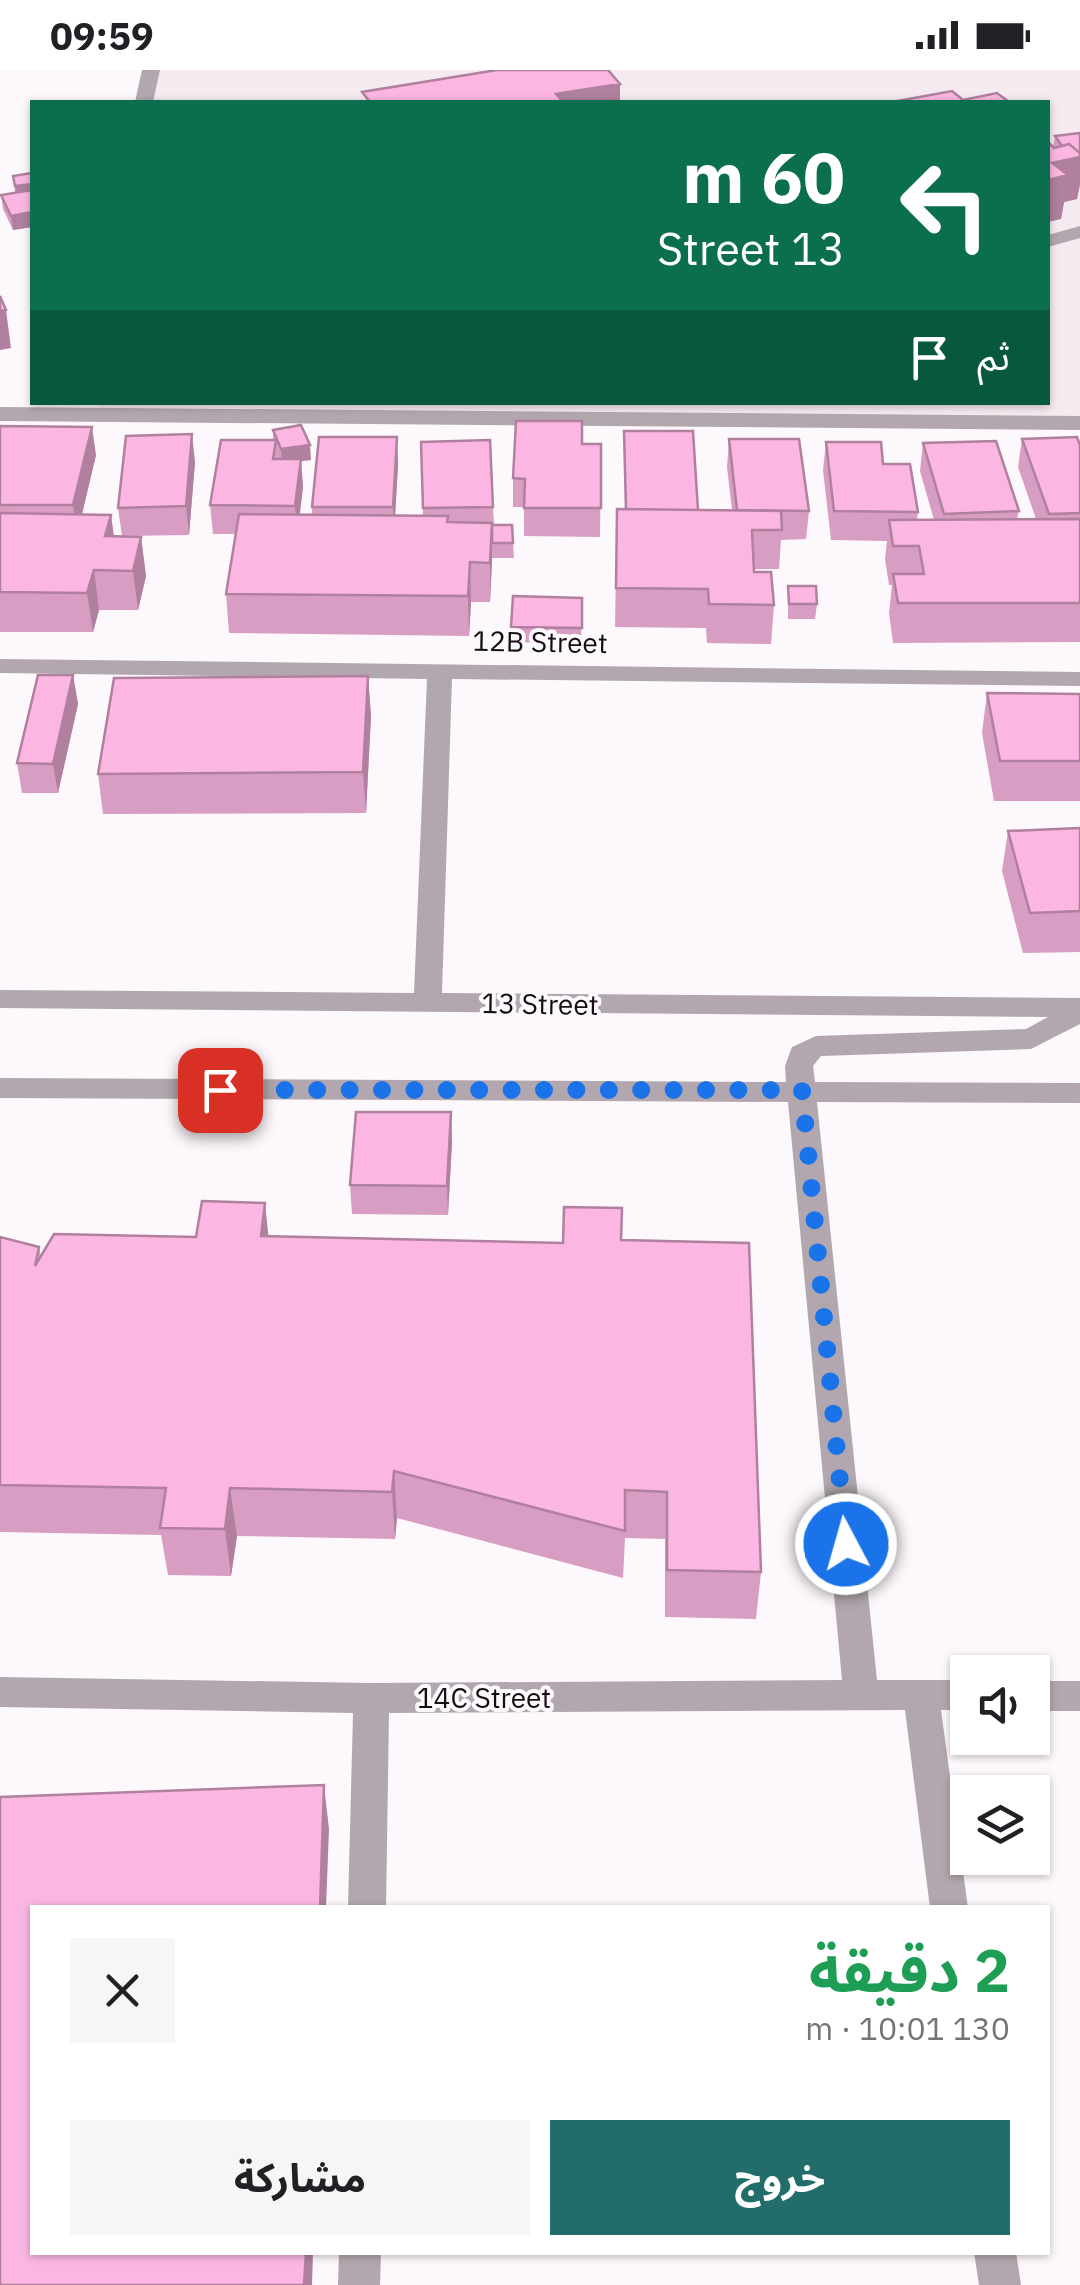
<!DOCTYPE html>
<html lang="ar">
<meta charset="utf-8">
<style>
body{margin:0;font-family:"IBM Plex Sans","Noto Sans Arabic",sans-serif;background:#f6f6f6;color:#202124;direction:rtl;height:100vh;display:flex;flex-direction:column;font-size:38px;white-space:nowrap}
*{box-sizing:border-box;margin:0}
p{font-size:32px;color:#757577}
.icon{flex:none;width:55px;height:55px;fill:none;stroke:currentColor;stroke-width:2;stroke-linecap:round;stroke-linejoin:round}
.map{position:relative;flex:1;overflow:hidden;direction:ltr}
.sheet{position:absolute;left:30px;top:1835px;width:1020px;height:350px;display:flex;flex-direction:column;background:#fff;border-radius:0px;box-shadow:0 2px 8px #0004;direction:rtl}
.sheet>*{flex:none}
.hud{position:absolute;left:30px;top:30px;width:1020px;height:305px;border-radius:0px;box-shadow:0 2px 8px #0004;direction:rtl;background:#0b6e4f;color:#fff;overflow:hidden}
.buttons{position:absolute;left:950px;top:1585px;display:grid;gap:20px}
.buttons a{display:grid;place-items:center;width:100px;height:100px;border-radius:0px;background:#fff;box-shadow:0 2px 8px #0004;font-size:50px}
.pin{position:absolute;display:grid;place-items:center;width:85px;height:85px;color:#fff;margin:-42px;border-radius:20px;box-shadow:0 5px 15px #0006}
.me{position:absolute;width:110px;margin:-55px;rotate:354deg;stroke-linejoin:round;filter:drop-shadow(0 0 8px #0008)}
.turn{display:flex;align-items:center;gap:35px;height:210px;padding:0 40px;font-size:45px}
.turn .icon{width:130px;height:130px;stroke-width:2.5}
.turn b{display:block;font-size:70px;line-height:85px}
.then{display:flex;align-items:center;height:95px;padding:0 40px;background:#0003;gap:20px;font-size:38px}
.round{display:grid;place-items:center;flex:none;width:105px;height:105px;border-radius:0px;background:#f6f6f6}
.headline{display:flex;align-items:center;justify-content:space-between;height:170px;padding:0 40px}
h1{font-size:60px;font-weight:700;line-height:75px;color:#1e9e55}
.primary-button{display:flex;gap:20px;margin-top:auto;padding:20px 40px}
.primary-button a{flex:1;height:115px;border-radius:0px;background:#226d6a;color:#fff;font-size:40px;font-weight:700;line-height:115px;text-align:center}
.primary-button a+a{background:#f6f6f6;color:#202124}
.status{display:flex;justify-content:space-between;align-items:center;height:70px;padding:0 50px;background:#fff;direction:ltr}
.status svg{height:28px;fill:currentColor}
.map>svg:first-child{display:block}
.built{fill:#f6eaf1}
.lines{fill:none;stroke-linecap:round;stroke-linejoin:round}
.lane{fill:#b2a7ae;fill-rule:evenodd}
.street{fill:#b2a7ae;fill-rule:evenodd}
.wall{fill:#d89dc2}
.shaded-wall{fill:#b0809e}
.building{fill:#fbb7e2;stroke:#b0809e;stroke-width:2.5}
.route{stroke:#1a73e8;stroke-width:18;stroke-dasharray:0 32.4}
.labels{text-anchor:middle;stroke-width:8;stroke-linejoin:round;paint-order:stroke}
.street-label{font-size:28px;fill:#170e14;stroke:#fdf8fb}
</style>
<div class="status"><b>09:59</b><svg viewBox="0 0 49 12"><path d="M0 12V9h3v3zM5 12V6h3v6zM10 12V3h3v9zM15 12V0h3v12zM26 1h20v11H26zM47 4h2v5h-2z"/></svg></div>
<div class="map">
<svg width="1080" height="2215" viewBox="0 0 1080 2215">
<rect width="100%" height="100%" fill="#fdf8fb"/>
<path class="built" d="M151,0h929v353l-982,-10 1,-11h949v-300h-904z"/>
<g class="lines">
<path class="lane" d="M1080,156v12l-32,9v-12z"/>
<path class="street" d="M142,0h18l-7,32h-18z
M0,337l1080,9v14l-1080,-9z
M0,589l1080,13v14l-628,-7 -10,314 638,5v26l-49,25 -210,7 -8,10 2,16 265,1v20l-263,-1 60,578h91v30h-27l27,198h-38l-25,-198 -516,3 -3,195h-38l5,-195 -353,-6v-30l371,6 471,-3 -54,-578 -788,-4v-20l786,4 -1,-16 7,-19 24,-11 210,-7 22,-12 -1048,-9v-18l414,3 13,-314 -427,-6z
M1032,1611h48v30h-48z
M339,2182h42l-1,33h-42z
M974,2182h42l5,33h-42z"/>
</g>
<path class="wall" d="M1080,63l-1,52 -2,14 -13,3 -3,17 -8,-72 2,-11z
M32,103v54l-19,3 -10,-21 -2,-14 14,-3 -2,-16z
M0,356l96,29 -14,60h29l3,22h27l5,39 -8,34h-39l-6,22h-93z
M273,360l38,30 -10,1 2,26 -3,27h12v-7l85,-70 1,28 -3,50 28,1 -2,-74 72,65 1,18 19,18 1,15h-22l-2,44h-19l-2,34 -240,-3 -3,-39 10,-60h-23l-3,-29 63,-65z
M624,361l74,79h34l-5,-43 2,-28 80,72 -3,28 -25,1 -2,29h-25l20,36 -3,39 -64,-1 -1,-15 -91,-1 2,-118h8z
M1022,369l58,6v197l-187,1 -4,-30 3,-28h-3l-4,-26 2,-18 -56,-1 -8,-70 3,-28 57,22 35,48 -1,8h17l-14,-49 3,-28 96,68 -2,8h19l-18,-52z
M582,374h19l-1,93 -76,-1v-29h-11v-29z
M195,392l-6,73 -67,1 -4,-28z
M788,516l29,18 -2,15h-27z
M582,528l-1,46 -70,-2v-15z
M73,605l5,29 -20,89h-36l-5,-30z
M368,606l3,40 -5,97 -263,1 -5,-40z
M987,623l93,1v107h-86l-12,-68z
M1080,758v124l-57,1 -21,-82 6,-40z
M451,1042l1,30 -4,73 -96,-1 -2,-29z
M269,1166l294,7 58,-3 140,332 -5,47 -91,-2v-78l-40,-1 -2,40 -226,-60 -2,21 -158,-3 -6,40 -63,-1 -7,-40 -161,-3v-295l39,10 2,10 155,-20z"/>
<path class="shaded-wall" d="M620,14v18h-64v-8z
M1080,87v28l-3,14 -13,3 -3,17 -13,3v-42l4,-17z
M32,114v14l-15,2 -2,-14z
M32,142v15l-19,3 -2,-14z
M6,240l5,38 -11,2v-39z
M92,357l4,28 -19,79 -4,-29z
M192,364l3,28 -6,73 -3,-29z
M397,367l1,28 -4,70 -1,-28z
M310,375l1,15 -10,1 2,26 -6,47 -2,-28 -13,-42 -1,-15z
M111,445l5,39 -11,-18z
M492,453v39l-2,40v-39z
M141,467l5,39 -8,34 -5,-39z
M470,492l1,40 -2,34 -1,-40z
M94,500l5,40 -6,22 -6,-39z
M73,605l5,29 -20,89 -5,-29z
M368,606l3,40 -5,97 -3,-41z
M451,1042l1,30 -4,73 -1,-29z
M265,1133l5,48 -9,-15z
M394,1401l3,47 -2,21 -3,-47z
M230,1418l7,48 -6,40 -6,-47z
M324,1715l5,44 -3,79h-6z
M306,2182h7l-1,33h-8z"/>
<path class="building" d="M497,0h111l12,14 -64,10 7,8h-193l-8,-10z
M952,21l11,9 34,-7 12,9h-117z
M1080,63v20l-11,-9 -7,2 -7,-10z
M1048,72l6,6 15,-4 11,9v4l-28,6 16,12 -20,5z
M32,103v11l-17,2 -2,-10z
M32,120v22l-21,4 -10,-21z
M0,226l6,14 -6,1z
M516,351h66v23h19v64h-77l1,-29 -12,-1z
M301,355l9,20 -29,4 -8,-19z
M0,356l92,1 -19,78h-73z
M624,361h69l5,79 -72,-1z
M192,364l-6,72 -68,2 8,-72z
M319,367h78l-4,70h-81z
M1077,367l3,8v68l-31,1 -27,-75z
M729,369h70l10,72 -72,-1z
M221,370h55l-3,19h28l-6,47 -85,-1z
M490,370l3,67 -70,1 -2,-66z
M996,371l23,70 -75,3 -21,-71z
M826,372h55l2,22h27l8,48 -84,-1z
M617,439l164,2 1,19h-30l2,42h17l3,33 -65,-1 -1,-15 -92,-1z
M0,443l111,2 -6,21 36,1 -8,34 -39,-1 -7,23 -87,-1z
M239,444l209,2 -1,6 45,1 -2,40 -20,-1 -2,34 -242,-2z
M1080,449v84h-182l-5,-29h31l-5,-28h-26l-4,-26z
M492,455h20l1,18h-21z
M788,516h28l1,18h-28z
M513,526l69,2v30l-71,-1z
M38,605h35l-20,89 -36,-1z
M368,606l-5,96 -265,2 16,-96z
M987,623l93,1v67h-80z
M1080,758v83l-50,2 -22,-82z
M356,1042h95l-4,74 -97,-1z
M202,1131l63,2 -4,33 302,7 1,-36 58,1 -1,32 128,3 12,329 -94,-2v-78l-42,-2v41l-231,-60 -2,21 -162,-4 -5,41 -65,-1 6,-40 -166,-3v-248l39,10 -4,19 19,-32 142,3z
M324,1715l-4,123h-288v344h274l-2,33h-304v-488z"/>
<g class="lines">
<path class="route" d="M220,1020h582l44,454"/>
</g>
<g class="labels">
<g class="street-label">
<text transform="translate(540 572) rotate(1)" y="10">12B Street</text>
<text transform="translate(540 934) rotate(1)" y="10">13 Street</text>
<text x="484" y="1638">14C Street</text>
</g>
</g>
</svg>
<div class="buttons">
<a><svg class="icon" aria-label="sound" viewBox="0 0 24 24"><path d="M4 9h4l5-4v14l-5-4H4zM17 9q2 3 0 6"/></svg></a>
<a><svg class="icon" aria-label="layers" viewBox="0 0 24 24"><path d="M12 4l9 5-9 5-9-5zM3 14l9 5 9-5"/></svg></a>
</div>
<div class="pin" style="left:220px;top:1020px;background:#d93025"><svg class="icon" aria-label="arrive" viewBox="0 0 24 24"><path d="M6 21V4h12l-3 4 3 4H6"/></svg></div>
<svg class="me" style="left:846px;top:1474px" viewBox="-20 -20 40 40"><circle r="17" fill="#1a73e8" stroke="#fff" stroke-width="3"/><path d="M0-11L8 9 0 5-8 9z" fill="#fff"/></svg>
<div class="hud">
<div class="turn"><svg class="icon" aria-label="left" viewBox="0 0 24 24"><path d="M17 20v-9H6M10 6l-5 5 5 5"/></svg><div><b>60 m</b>13 Street</div></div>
<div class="then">ثم<svg class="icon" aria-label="arrive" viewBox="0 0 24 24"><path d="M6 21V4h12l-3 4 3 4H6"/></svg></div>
</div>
<section class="sheet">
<div class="headline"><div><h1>2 دقيقة</h1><p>130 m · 10:01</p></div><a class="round"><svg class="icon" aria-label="close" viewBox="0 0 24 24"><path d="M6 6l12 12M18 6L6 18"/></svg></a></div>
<div class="primary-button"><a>خروج</a><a>مشاركة</a></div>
</section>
</div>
